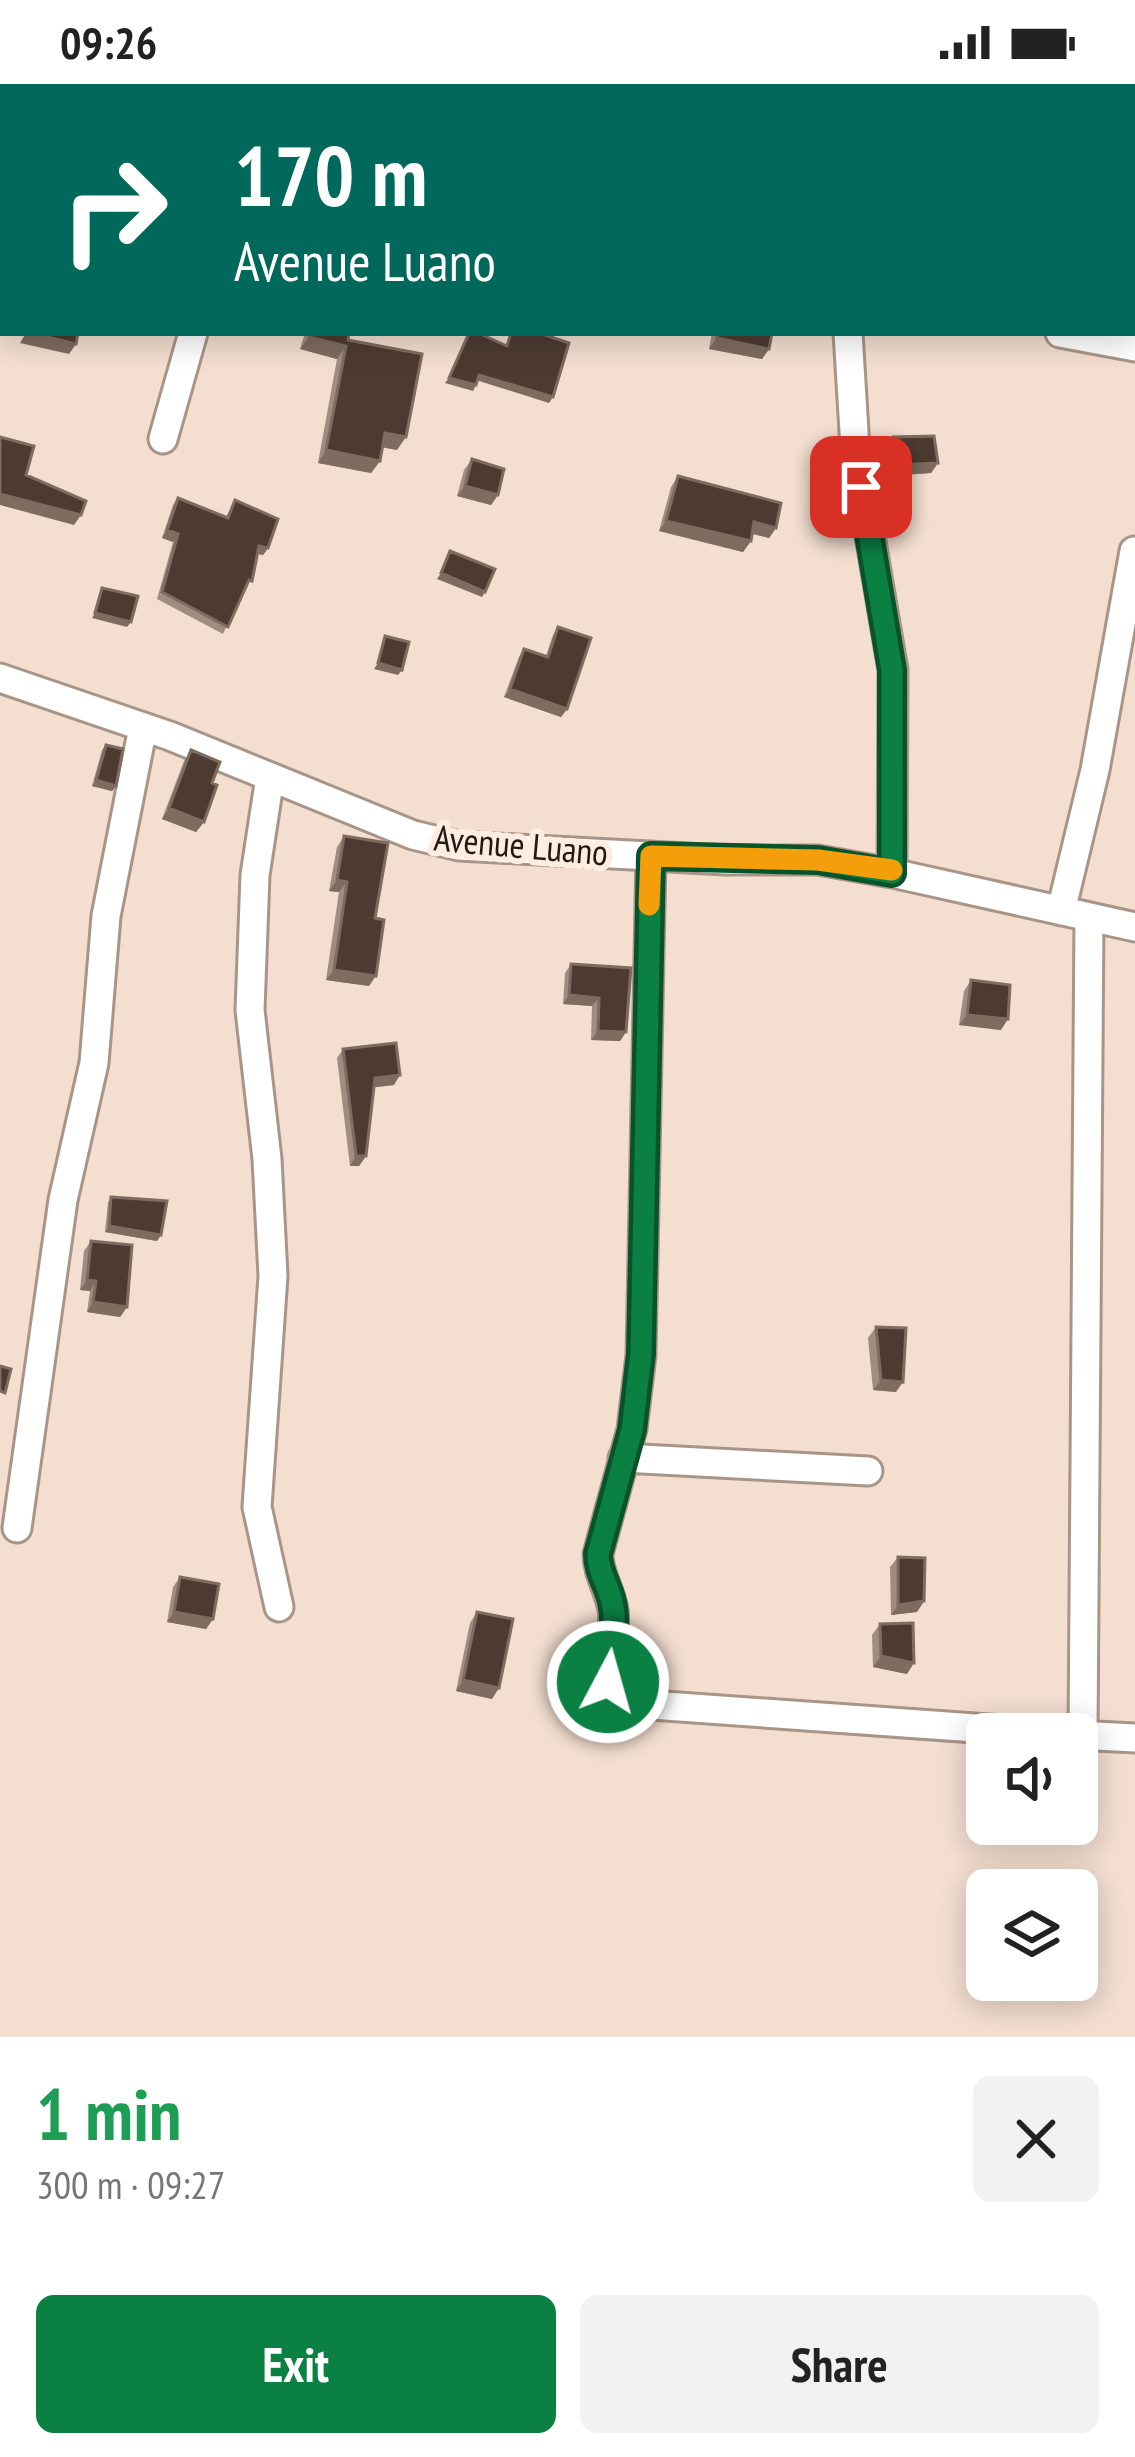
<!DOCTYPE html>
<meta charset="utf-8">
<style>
body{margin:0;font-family:"PT Sans Narrow",sans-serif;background:#f2f2f2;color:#222;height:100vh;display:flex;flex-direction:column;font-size:45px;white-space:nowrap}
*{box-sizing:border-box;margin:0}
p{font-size:39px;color:#767676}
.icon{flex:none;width:66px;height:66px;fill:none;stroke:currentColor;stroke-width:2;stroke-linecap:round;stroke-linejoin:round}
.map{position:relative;height:1953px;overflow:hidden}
.side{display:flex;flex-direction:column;background:#fff;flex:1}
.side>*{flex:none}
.banner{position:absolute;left:0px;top:0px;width:1137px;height:252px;box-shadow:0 6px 30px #0003;background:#00695c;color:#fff;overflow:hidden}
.controls{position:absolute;left:966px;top:1629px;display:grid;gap:24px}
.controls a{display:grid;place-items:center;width:132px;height:132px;border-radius:18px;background:#fff;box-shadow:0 6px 30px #0003;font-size:60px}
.pin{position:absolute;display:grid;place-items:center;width:102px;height:102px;color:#fff;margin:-51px;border-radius:24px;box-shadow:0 6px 18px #0006}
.me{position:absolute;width:132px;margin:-66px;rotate:6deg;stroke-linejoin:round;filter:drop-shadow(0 0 9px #0008)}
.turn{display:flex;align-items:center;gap:42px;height:252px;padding:0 36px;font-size:54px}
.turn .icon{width:156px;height:156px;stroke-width:2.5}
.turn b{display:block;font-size:84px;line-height:102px}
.round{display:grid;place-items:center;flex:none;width:126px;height:126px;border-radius:18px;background:#f2f2f2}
.summary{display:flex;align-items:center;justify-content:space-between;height:204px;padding:0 36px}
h1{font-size:72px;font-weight:800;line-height:90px;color:#1e9e55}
.primary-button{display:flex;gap:24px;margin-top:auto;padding:24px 36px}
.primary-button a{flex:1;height:138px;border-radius:18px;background:#0b8043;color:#fff;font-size:48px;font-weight:800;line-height:138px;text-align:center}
.primary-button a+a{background:#f2f2f2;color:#222}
.status{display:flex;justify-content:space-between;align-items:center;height:84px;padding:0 60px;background:#fff;direction:ltr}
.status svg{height:33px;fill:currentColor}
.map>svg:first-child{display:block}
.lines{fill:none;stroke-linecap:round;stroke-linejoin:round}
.street-casing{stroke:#a99587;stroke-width:33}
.street{stroke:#fff;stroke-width:27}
.wall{fill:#a08c80}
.shaded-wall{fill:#7f6c60}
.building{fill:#4d3b31;stroke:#7f6c60;stroke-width:3}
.route-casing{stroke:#07532c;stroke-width:30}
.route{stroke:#0b8043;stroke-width:21}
.slow{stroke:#f59e0b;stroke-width:21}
.labels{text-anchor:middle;stroke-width:12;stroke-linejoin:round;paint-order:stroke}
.street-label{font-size:36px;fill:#211914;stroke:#fdece0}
</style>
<div class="status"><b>09:26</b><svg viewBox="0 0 49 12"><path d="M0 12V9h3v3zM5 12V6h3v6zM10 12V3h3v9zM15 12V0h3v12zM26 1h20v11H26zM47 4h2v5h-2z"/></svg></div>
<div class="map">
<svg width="1135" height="1953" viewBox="0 0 1135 1953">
<rect width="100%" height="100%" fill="#f3decf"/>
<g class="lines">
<g class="street-casing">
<path id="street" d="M34,0l8,3
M263,3l1,-3
M872,3l1,-3
M848,249l7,115 38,222 -1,203
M1060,249l75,14
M163,355l30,-106
M0,594l170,58 243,99 46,11 266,14h93l74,13 243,54
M270,693l-15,98 -5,135 17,149 6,117 -16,231 22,100
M651,772l-10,499 -9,74 -34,125c0,21 12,36 15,56 5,31 -19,72 10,93l436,31
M1061,827l34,-141 39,-219
M623,1374l245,13
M17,1444l46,-328 31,-137 12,-147 37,-189
M1077,1651l58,3
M1083,1652l6,-819"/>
</g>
<use href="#street" class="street"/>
</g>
<path class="wall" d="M305,249h44l-1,7 49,110 -15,-3 -2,14 -9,12 -53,-10 19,-104 -37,-10z
M712,249h60l-3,16 -7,10 -53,-10z
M893,353l45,26 -7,10 -44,3 -2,-29z
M472,375l26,36 -7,10 -34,-9 7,-26z
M678,392l98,52 -7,10 -17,-4 -1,7 -8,11 -84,-21 12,-44z
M178,414l48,19 9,-17 33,48 -5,7 -6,-1 -10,34 -2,-1 -22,47 -66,-35 16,-57 -11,-4 11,-33z
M558,543l9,82 -6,8 -57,-20 15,-40 5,-8 22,7 7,-21z
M106,661l10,41 -4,5 -20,-5 10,-36z
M191,666l21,33 -8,39 -8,10 -34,-13 22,-58z
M344,752l31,82 -6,68 -43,-6 13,-88 -10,-1 8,-44z
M571,880l55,68 -6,9 -29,-1 1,-34 -29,-2 2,-31z
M971,896l30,50 -42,-5 5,-34z
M343,965l51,36 -20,2 -8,69 -7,10h-9l-13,-108z
M111,1113l50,38 -4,6 -52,-9 3,-30z
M91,1157l36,66 -7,10 -33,-5 3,-21 -10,-1 4,-39z
M876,1243l20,65 -23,-2 -5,-52z
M898,1473l26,44 -7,11 -26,3 -1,-48z
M180,1493l33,42 -7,10 -39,-7 6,-35z
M477,1528l15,87 -36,-8 14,-68z
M880,1540l27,50 -34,-7 -1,-32z"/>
<path class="shaded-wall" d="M26,249h5l45,11 -7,10 -49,-11z
M309,253l37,9 -9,13 -37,-10z
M717,254l52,11 -7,10 -53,-10z
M479,291l74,22 -4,6 -73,-23z
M449,294l27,7 -3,6 -28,-8z
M385,349l21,4 -9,13 -21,-4z
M326,366l54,11 -9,12 -53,-10z
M938,379l-7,10 -44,3 8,-11z
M465,402l33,9 -7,10 -34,-9z
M0,410l81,21 -7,10 -74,-20z
M666,437l85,20 -8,11 -84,-21z
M754,438l22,6 -7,10 -22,-6z
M167,446l11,4 -5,8 -11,-4z
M259,462l9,2 -5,7 -9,-2z
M441,489l44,19 -3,5 -45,-18z
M95,529l36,9 -4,5 -35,-9z
M378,579l24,7 -4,5 -24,-6z
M510,605l57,20 -6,8 -57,-20z
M96,696l20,6 -4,5 -20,-5z
M169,724l35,14 -8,10 -34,-13z
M337,796l10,2 -8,10 -10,-1z
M334,886l42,6 -7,10 -43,-6z
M569,911l30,3 -7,8 -29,-2z
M967,931l41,4 -7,11 -42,-5z
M598,947l28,1 -6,9 -29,-1z
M400,991l-6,10 -25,3 6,-10z
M356,1072h10l-7,10h-9z
M109,1142l52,9 -4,6 -52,-9z
M87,1196l9,1 -6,10 -10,-1z
M93,1218l34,5 -7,10 -33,-5z
M881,1296l22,2 -7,10 -23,-2z
M924,1517l-7,11 -26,3 7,-10z
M174,1528l39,7 -7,10 -39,-7z
M881,1572l33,7 -7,11 -34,-7z
M463,1596l36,8 -7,11 -36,-8z"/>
<path class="building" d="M366,0h27v3h-28z
M584,0h26l-1,2 5,1h-31z
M989,0h70l15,3h-86z
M31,249h47l-2,11z
M310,249h39l-1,7 74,14 -16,83 -21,-4 -5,28 -54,-11 20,-104 -37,-9z
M469,249h9l29,13 4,-13h28l30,10 -16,54 -74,-22 -3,10 -27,-7z
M718,249h54l-3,16 -52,-11z
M934,352l4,27 -43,2 -2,-28z
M0,353l34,9 -8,29 60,26 -5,14 -81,-21z
M472,375l32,10 -6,26 -33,-9z
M678,392l103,27 -5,25 -22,-6 -3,19 -85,-20z
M178,414l50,20 7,-18 43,19 -10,29 -9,-2 -7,35 -3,-1 -21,47 -66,-35 16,-58 -11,-4z
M450,467l45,18 -10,23 -44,-19z
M102,504l36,8 -7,26 -36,-9z
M558,543l33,11 -24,71 -57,-20 14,-40 24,8z
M385,552l24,6 -7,28 -24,-7z
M106,661l17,4 -7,37 -20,-6z
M191,666l29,12 -8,21 5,2 -13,37 -35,-14z
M344,752l44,7 -13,75 9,2 -8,56 -42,-6 13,-88 -10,-2z
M571,880l60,4 -5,64 -28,-1 1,-33 -30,-3z
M971,896l39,5 -2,34 -41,-4z
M396,959l4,32 -25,3 -9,78h-10l-13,-107z
M111,1113l56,4 -6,34 -52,-9z
M91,1157l41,4 -5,62 -34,-5 3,-21 -9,-1z
M876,1243l30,1 -3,54 -22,-2z
M0,1282l11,3 -6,24 -5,-2z
M898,1473l27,1 -1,43 -26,4z
M180,1493l39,7 -6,35 -39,-7z
M477,1528l36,7 -14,69 -36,-8z
M913,1539l1,40 -33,-7 -1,-32z"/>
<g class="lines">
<g class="route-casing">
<path id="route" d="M608,1598c2,-25 10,-55 4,-80 -4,-18 -14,-29 -14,-48l34,-124 9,-76 10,-498 167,4 74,13v-203l-31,-183"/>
</g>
<use href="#route" class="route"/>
<path class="slow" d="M649,821l2,-49 167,4 74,10"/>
</g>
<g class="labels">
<g class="street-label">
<text transform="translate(521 761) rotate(5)" y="13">Avenue Luano</text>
</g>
</g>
</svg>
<div class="controls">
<a><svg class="icon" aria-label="sound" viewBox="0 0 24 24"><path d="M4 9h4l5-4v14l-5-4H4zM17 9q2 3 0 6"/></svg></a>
<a><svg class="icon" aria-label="layers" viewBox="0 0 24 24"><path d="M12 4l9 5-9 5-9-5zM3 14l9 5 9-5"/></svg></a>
</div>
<div class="pin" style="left:861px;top:403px;background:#d93025"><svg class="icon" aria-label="arrive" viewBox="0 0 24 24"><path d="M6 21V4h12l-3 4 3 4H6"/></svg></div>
<svg class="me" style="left:608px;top:1598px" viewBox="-20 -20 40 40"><circle r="17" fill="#0b8043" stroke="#fff" stroke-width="3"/><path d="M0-11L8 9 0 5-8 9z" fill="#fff"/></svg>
<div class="banner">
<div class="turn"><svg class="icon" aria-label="right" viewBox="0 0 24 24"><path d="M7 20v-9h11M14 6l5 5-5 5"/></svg><div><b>170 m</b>Avenue Luano</div></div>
</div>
</div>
<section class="side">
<div class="summary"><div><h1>1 min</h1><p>300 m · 09:27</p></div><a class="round"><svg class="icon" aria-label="close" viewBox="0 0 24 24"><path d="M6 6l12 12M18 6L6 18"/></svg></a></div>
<div class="primary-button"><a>Exit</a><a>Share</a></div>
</section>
